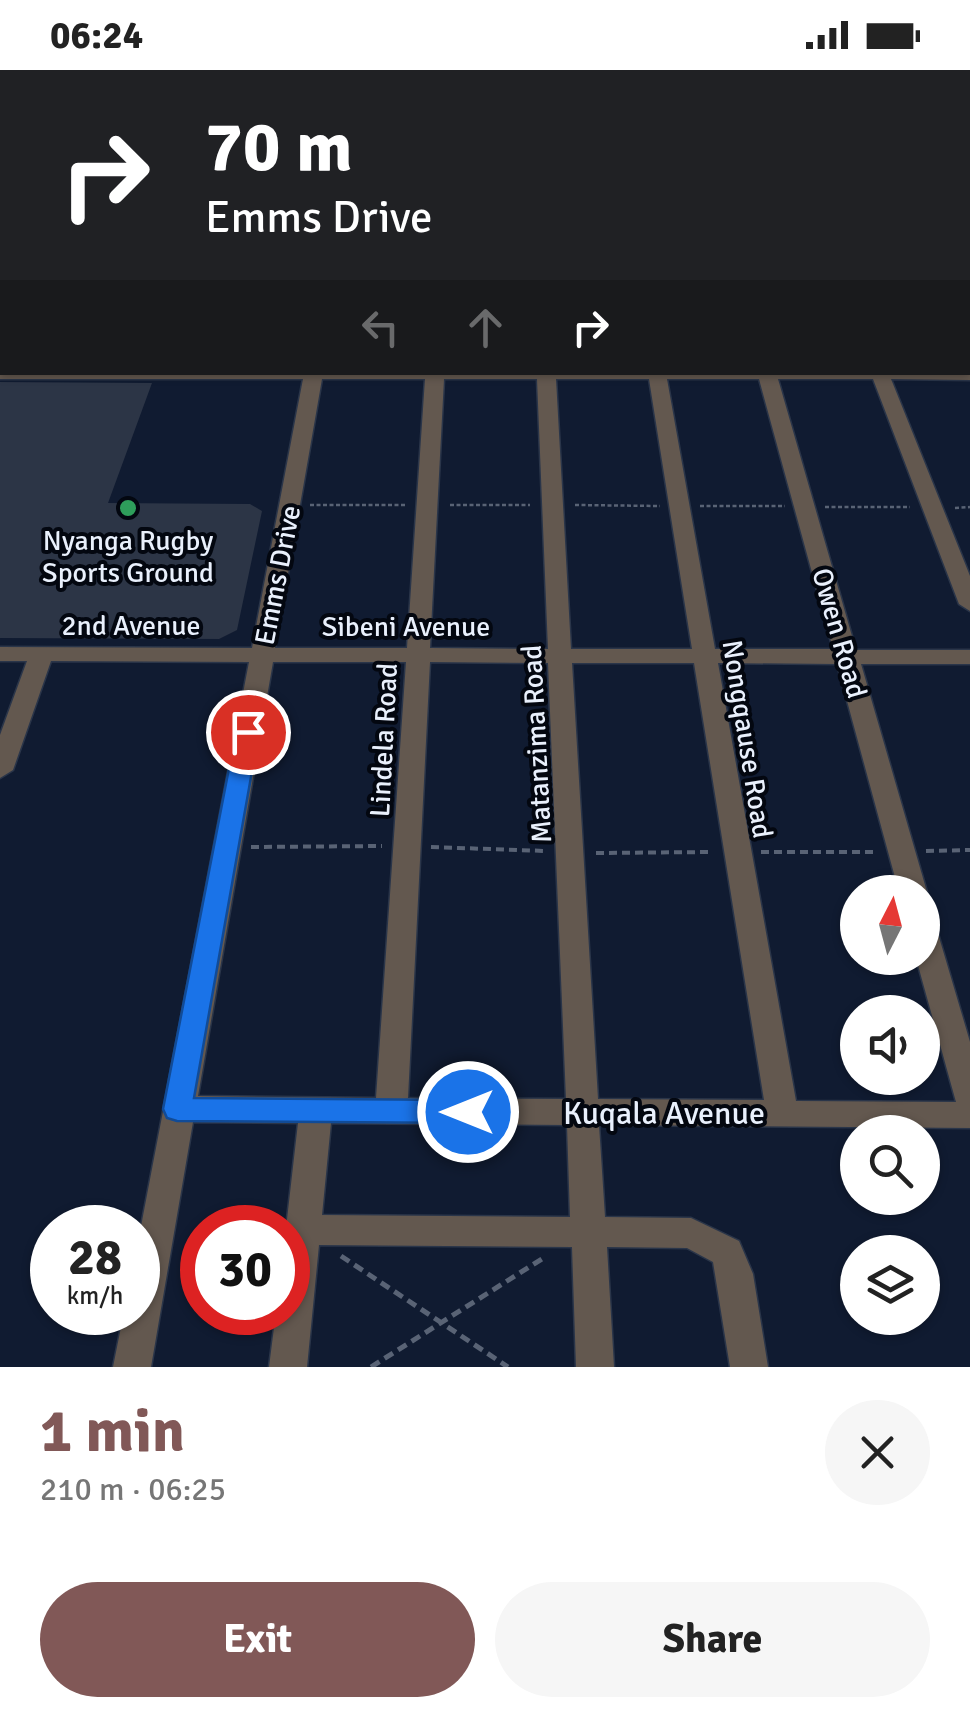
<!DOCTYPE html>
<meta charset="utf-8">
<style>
body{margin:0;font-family:Signika,sans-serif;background:#f6f6f6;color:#222;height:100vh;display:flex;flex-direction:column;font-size:38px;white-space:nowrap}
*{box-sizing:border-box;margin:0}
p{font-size:32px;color:#767676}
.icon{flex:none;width:55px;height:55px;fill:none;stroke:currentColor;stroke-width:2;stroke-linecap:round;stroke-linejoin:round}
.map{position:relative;height:1297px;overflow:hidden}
.sheet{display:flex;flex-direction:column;background:#fff;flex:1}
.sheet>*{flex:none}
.banner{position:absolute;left:0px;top:0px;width:970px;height:305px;box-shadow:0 2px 8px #0004;background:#202124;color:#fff;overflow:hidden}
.needle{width:65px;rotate:6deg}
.buttons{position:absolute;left:840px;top:805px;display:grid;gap:20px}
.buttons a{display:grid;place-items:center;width:100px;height:100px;border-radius:50%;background:#fff;box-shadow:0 2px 8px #0004;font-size:50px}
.speed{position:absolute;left:30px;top:1135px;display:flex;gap:20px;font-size:50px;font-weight:700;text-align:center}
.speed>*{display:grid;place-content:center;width:130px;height:130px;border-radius:50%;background:#fff;box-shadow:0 2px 8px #0004;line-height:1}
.speed small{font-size:25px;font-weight:400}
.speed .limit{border:15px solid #d22;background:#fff;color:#111}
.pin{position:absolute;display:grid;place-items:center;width:85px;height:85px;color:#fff;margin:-42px;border:5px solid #fff;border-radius:50%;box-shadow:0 2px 10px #0007}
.me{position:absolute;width:110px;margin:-55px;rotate:270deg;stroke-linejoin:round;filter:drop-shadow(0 0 8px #0008)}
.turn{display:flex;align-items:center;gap:35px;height:210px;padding:0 40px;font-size:45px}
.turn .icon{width:130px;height:130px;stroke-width:2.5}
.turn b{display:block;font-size:70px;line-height:85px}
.lanes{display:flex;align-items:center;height:95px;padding:0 40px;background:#0003;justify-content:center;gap:50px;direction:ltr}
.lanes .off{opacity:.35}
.round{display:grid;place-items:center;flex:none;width:105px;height:105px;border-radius:52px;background:#f6f6f6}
.overview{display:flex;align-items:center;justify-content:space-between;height:170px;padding:0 40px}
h1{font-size:60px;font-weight:700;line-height:75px;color:#815857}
.cta{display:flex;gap:20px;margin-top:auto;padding:20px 40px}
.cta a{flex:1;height:115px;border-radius:60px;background:#815857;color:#fff;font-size:40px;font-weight:700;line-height:115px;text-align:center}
.cta a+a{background:#f6f6f6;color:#222}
.status{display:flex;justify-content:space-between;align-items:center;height:70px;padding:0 50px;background:#fff;direction:ltr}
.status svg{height:28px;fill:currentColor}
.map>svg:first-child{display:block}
.green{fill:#2c3546}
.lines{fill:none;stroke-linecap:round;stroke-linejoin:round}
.minor-casing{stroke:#2a3549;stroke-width:3}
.path-far2{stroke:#596375;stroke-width:2.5;stroke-dasharray:4 2.5;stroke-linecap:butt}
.path-far1{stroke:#596375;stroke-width:4;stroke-dasharray:8 5;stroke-linecap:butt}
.path{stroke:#596375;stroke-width:5;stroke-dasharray:10 6;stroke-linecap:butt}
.minor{fill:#63584f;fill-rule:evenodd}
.wall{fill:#49303c}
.building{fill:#5a4551;stroke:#71606c;stroke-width:2.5}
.route{fill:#1a73e8;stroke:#114b97;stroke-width:2.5}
.leisure-dot{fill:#2e9e5b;stroke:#030710;stroke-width:4}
.labels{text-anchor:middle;stroke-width:8;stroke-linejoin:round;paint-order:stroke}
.poi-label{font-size:28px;fill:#e9f0fc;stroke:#030710}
.street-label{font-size:28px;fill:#e9f0fc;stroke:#030710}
.near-street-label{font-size:32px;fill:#e9f0fc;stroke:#030710}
</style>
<div class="status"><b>06:24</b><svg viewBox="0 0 49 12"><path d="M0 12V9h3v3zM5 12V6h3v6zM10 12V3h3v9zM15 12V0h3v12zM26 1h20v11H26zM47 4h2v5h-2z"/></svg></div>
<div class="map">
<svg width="970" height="1297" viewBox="0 0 970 1297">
<rect width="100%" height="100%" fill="#101b31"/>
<path class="green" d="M0,312l152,1 -44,120 142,1 12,7 -25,119 -18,9 -219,-1z"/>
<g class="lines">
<g class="minor-casing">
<path id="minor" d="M350,0h13l1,2h-13z
M638,0h12l1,2h-12z
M663,0h12l1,2h-12z
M756,0h12l1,2h-12z
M849,0h13l1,2h-13z
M895,0h14l1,2h-14z
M968,5l2,1v11l-2,-1z
M2,24v11l-2,1v-11z
M968,37h2v8h-2z
M968,57h2v10h-2z
M0,83h2v8h-2z
M968,138h2v10h-2z
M968,173l2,1v14l-2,-1z
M968,215h2v10h-2z
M0,297l2,5h966l2,-4v12l-79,-1 79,197v35l-11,-7 -86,-225h-95l78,271h114v14h-109l66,228 -4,7 -1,-7h-23l-62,-228 -119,-1 78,438 160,1 -40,-144h6v-41l10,3 4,7 34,115v86l-371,-3 6,92 86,1 48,23 14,33 15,93h-38l-17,-105 -26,-14 -80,-1 7,120h-38l-4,-120 -253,-2 -12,122h-38l7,-55h12l-2,-84 12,-105 -105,-1 -42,245h-38l11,-55h14v-70l111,-580 -198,-1 -38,109 -13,8v-43l27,-74h-27v-14l252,1 51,-269h-303zM322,309h103l-18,269h-132zM444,309h93l11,270 -118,-1zM556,309h93l43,270h-121zM667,309h92l74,270h-118zM273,592h133l-30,436 -178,-2zM430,592l118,1 18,436 -158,-1zM572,593h122l70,437 -166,-1zM331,1053l236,2 3,92 -248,-2z"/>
</g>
<path class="path-far2" d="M968,258l2,5
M310,435h95
M450,435h80
M575,435l85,1
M700,436h85
M825,437h85
M955,438l15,-1"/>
<path class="path-far1" d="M251,777l131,-1
M431,777l115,4
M926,781l44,-1
M761,782h115
M596,783l115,-1"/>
<path class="path" d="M341,1186l167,111
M371,1297l174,-110"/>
<use href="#minor" class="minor"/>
</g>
<path class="wall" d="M2,43v36h-2v-32z"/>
<path class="building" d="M439,0h114v2h-114z
M2,43v18h-2v-14z"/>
<path class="route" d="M248,655l11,7 -65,366 274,2 10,3 5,9 -5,8 -10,3 -291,-2 -10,-3 -4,-9 73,-377z"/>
<circle class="leisure-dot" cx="128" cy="438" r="10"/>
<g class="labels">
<g class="poi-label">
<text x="128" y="480">Nyanga Rugby<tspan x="128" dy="32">Sports Ground</tspan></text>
</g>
<g class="street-label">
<text transform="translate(277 505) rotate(-79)" y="10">Emms Drive</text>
<text x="131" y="565">2nd Avenue</text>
<text x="406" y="566">Sibeni Avenue</text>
<text transform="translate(840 563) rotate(74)" y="10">Owen Road</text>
<text transform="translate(748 669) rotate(81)" y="10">Nongqause Road</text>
<text transform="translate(383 670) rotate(-87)" y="10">Lindela Road</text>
<text transform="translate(536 674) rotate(-93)" y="10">Matanzima Road</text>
</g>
<g class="near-street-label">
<text x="664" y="1054">Kuqala Avenue</text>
</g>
</g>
</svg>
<div class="buttons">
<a><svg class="needle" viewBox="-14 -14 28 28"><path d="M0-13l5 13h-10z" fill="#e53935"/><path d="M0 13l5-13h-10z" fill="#767676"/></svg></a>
<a><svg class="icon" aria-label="sound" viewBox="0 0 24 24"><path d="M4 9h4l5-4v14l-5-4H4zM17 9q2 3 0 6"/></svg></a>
<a><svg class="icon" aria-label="search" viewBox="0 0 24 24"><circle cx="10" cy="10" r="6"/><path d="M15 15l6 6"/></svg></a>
<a><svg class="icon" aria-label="layers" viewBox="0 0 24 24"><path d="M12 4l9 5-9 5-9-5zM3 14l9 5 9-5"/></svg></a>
</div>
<div class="speed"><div>28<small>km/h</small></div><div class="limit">30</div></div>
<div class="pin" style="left:248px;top:662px;background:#d93025"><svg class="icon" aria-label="arrive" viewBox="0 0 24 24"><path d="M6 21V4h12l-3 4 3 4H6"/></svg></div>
<svg class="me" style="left:468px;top:1042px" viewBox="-20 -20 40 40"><circle r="17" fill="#1a73e8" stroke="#fff" stroke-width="3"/><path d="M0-11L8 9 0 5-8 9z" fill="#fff"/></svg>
<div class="banner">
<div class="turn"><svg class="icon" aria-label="right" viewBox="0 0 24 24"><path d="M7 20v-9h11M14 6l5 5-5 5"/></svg><div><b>70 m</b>Emms Drive</div></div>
<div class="lanes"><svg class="icon off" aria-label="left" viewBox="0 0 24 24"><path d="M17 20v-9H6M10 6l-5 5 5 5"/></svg><svg class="icon off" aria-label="ahead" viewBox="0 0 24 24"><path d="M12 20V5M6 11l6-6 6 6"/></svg><svg class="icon" aria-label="right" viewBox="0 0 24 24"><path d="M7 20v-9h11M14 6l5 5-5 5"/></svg></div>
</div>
</div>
<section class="sheet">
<div class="overview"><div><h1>1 min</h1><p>210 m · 06:25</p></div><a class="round"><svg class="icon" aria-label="close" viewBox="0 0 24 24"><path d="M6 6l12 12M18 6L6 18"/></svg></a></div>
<div class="cta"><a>Exit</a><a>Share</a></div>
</section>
